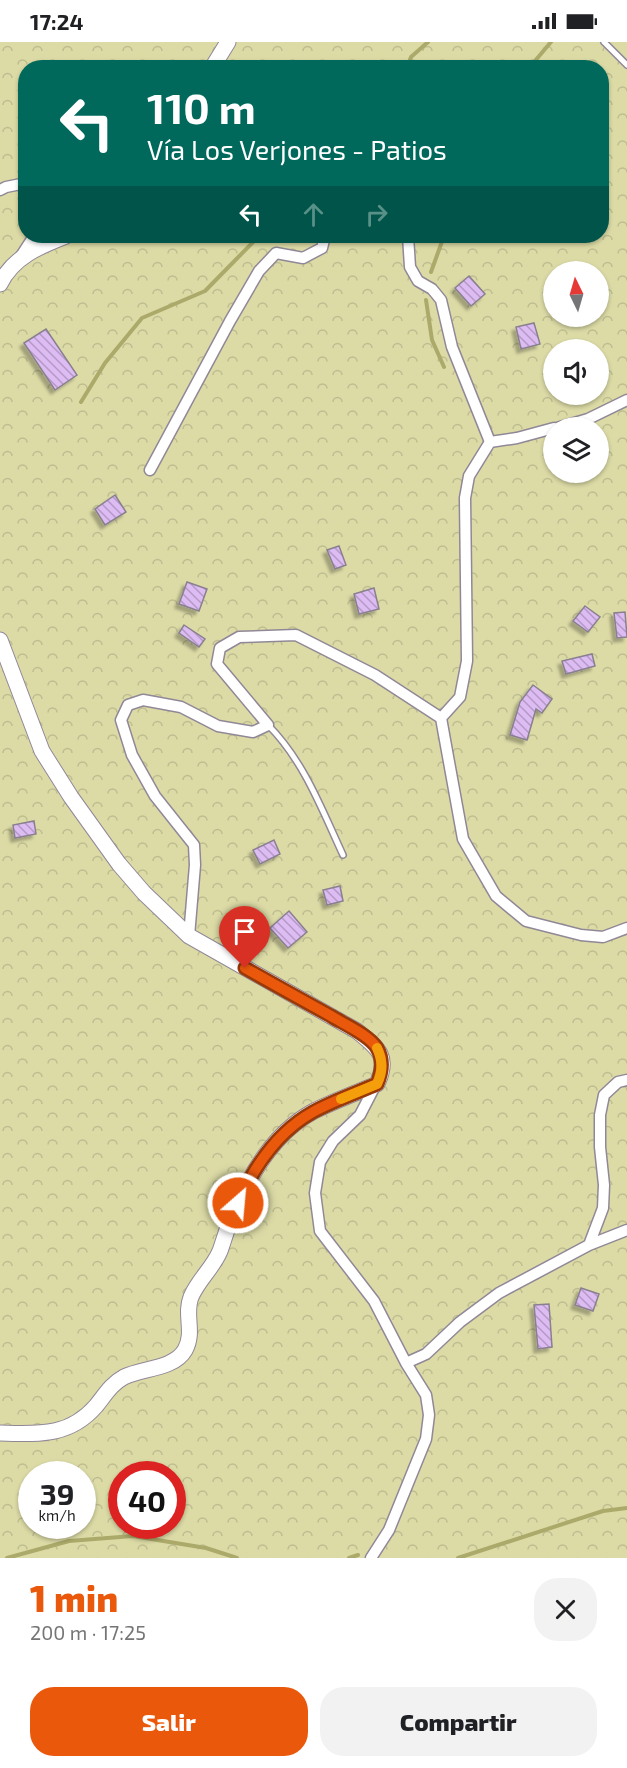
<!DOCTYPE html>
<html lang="es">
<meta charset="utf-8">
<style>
body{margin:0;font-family:"Exo 2",sans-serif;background:#f2f2f2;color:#202124;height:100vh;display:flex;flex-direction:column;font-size:22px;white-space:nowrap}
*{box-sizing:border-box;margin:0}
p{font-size:20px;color:#757577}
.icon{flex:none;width:33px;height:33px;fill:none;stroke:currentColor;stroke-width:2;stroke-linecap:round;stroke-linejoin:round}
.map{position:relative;height:1516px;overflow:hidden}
.panel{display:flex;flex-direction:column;background:#fff;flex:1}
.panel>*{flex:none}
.banner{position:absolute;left:18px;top:18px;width:591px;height:183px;border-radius:24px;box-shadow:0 2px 4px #0004;background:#00695c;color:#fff;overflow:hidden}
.needle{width:39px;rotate:355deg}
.controls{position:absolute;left:543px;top:219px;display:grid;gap:12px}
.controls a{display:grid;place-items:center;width:66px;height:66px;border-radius:50%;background:#fff;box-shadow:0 2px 4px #0004;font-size:30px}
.speed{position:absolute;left:18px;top:1419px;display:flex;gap:12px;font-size:30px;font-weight:700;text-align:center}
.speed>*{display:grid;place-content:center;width:78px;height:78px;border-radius:50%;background:#fff;box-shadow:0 2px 4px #0004;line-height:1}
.speed small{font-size:15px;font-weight:400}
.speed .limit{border:9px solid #d22;background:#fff;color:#111}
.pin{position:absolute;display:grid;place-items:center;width:51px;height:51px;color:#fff;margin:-62px -26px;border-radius:50% 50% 50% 0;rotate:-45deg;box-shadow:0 0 6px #0007}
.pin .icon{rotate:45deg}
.me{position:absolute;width:66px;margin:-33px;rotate:27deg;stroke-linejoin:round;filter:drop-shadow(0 0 4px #0008)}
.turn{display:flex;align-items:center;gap:21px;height:126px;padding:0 30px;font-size:27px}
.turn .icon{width:78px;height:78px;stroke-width:2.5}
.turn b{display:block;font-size:42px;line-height:51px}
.lanes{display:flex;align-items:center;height:57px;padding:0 30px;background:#0003;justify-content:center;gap:30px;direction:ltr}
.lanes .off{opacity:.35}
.round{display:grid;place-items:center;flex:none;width:63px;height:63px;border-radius:24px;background:#f2f2f2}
.overview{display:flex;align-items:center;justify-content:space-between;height:102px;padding:0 30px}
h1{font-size:36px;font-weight:800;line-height:45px;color:#ea580c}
.button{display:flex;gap:12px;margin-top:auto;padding:12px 30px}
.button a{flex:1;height:69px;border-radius:24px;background:#ea580c;color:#fff;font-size:24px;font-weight:800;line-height:69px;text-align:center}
.button a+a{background:#f2f2f2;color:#202124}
.status{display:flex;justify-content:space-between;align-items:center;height:42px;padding:0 30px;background:#fff;direction:ltr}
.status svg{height:16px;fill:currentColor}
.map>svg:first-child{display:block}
.park{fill:url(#park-crowns);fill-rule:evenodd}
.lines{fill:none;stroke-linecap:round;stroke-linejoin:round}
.stream{stroke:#acaa6a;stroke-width:4}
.building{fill:url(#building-back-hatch);stroke:#89808f;stroke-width:1.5;filter:url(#shadow)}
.lane-casing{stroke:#918897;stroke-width:8}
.street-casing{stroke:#918897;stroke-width:13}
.secondary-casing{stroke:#918897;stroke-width:17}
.lane{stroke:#fff;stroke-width:5}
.street{stroke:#fff;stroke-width:10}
.secondary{stroke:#fff;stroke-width:15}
.route-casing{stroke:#983908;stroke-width:15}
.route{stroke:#ea580c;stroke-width:10}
.slow{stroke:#f59e0b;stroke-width:10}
</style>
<div class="status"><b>17:24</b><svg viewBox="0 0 49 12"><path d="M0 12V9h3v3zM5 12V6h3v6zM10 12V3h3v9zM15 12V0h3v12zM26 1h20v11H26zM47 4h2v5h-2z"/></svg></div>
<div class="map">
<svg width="627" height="1516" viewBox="0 0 627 1516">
<defs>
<pattern id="park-crowns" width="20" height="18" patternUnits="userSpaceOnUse" patternTransform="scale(1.5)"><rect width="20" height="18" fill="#dcdba6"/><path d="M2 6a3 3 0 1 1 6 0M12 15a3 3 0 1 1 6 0" fill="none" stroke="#bebd90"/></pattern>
<pattern id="building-back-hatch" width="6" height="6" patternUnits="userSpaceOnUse" patternTransform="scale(1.5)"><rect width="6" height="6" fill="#ddbbf3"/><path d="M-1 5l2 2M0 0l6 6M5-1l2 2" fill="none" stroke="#b499c6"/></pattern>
<filter id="shadow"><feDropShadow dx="-4" dy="4" stdDeviation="1.5" flood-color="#0004"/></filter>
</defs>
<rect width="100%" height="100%" fill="#ece2f2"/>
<path class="park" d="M0,0h627v1516h-627zM26,26h576v168h-576zM554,230h44v44h-44zM554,308h44v44h-44zM554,386h44v44h-44zM32,1432h50v52h-50zM122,1432h50v52h-50z"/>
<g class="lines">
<path class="stream" d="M407,26l4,-11 17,-15
M529,26l22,-26
M431,230l13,-36
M426,258l6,40 12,27
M81,360l24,-39 37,-45 63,-27 54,-55
M7,1516l62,-17 64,-5 73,12 31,10
M349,1516l9,-3
M458,1516l145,-47 24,-3"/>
</g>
<path class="building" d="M469,234l16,18 -14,12 -16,-18z
M534,281l6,21 -19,5 -5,-22z
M46,287l31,46 -22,15 -31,-47z
M115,453l11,17 -21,13 -10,-16z
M339,504l7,19 -11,4 -8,-19z
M187,540l20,7 -8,22 -20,-7z
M374,546l5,21 -20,5 -5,-20z
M585,564l15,11 -12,15 -15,-11z
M625,570l2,25 -10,1 -3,-25z
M184,583l21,14 -6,8 -20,-14z
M592,612l3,12 -29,8 -4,-13z
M533,643l19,14 -10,14 -6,-4 -9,31 -17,-5 10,-33z
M34,779l2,13 -21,4 -2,-13z
M274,798l6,14 -20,10 -7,-14z
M340,844l3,15 -16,4 -4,-15z
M289,869l18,21 -19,16 -18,-20z
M581,1246l18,6 -6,17 -18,-6z
M549,1262l3,43 -14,2 -4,-44z"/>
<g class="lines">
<g class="lane-casing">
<path id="lane" d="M604,0l23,23
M268,683c36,36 54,85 75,130"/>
</g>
<g class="street-casing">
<path id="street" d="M0,148l6,-3 20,-4
M408,194l2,31 8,14 14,8 9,11 11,47 38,95
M21,214l13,-20
M557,386l31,-9 39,-19
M490,400l27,-4 37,-10
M150,428l80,-149 29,-50 17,-18 27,5 19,-10 3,-12
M441,676l19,-21 7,-36 -2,-163 4,-22 21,-34
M189,894l6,-71 -1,-20 -39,-49 -23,-41 -11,-35 7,-15 15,-5 38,7 37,19 35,6 15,-7 -51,-61 3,-16 19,-11 57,-2 79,40 66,43 22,121 33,57 30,25 55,14 22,2 24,-9
M589,1203l14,-37 1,-23 -4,-38v-32l4,-20 14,-13 9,-2
M406,1321l20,-9 34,-32 39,-29 90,-48 38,-15
M371,1516l18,-28 37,-91 3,-24 -3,-20 -20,-32 -32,-62 -54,-70 -5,-38 5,-31 13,-21 27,-26 16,-31"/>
</g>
<g class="secondary-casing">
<path id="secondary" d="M212,26l16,-26
M0,242c13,-27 40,-38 66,-48
M0,598l42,111 29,46 48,67 25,29 45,43 168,95c21,17 33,25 20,53 -21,9 -43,17 -63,27 -41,22 -65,65 -82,106 -5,11 -8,23 -12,34 -7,17 -22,29 -29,46 -7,18 4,35 -6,53 -11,19 -42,18 -61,27 -13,7 -19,18 -28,29 -27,31 -58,28 -96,27"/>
</g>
<use href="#lane" class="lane"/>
<use href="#street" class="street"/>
<use href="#secondary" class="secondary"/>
</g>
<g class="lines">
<g class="route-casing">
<path id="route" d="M238,1161c16,-36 39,-71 75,-91 20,-11 43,-19 64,-28 5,-12 7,-24 0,-36 -8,-13 -33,-24 -46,-32 -29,-16 -58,-32 -86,-48"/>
</g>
<use href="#route" class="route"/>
<path class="slow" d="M341,1057l36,-15c6,-13 6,-23 0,-36"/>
</g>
</svg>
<div class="controls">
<a><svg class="needle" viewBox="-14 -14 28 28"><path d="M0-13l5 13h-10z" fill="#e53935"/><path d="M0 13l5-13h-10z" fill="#757577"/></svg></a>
<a><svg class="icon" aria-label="sound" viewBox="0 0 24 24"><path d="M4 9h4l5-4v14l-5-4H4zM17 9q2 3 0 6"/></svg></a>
<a><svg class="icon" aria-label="layers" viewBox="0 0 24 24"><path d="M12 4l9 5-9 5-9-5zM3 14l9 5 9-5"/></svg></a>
</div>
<div class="speed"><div>39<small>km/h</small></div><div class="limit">40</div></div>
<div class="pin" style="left:245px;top:926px;background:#d93025"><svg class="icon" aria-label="arrive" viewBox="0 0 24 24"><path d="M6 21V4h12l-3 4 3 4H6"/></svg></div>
<svg class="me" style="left:238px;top:1161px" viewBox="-20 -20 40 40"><circle r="17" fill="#ea580c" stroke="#fff" stroke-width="3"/><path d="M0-11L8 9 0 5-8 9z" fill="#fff"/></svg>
<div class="banner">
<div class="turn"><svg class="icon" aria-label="left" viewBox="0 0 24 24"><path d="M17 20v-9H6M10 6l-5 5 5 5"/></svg><div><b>110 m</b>Vía Los Verjones - Patios</div></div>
<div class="lanes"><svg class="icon" aria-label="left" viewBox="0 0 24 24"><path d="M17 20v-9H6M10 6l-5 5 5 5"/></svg><svg class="icon off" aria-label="ahead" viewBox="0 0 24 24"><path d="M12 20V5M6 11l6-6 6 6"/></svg><svg class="icon off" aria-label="right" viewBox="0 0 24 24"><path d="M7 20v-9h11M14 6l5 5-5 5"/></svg></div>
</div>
</div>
<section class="panel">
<div class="overview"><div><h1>1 min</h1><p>200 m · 17:25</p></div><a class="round"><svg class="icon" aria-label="close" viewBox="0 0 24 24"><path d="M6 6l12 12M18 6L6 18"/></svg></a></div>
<div class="button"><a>Salir</a><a>Compartir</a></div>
</section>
